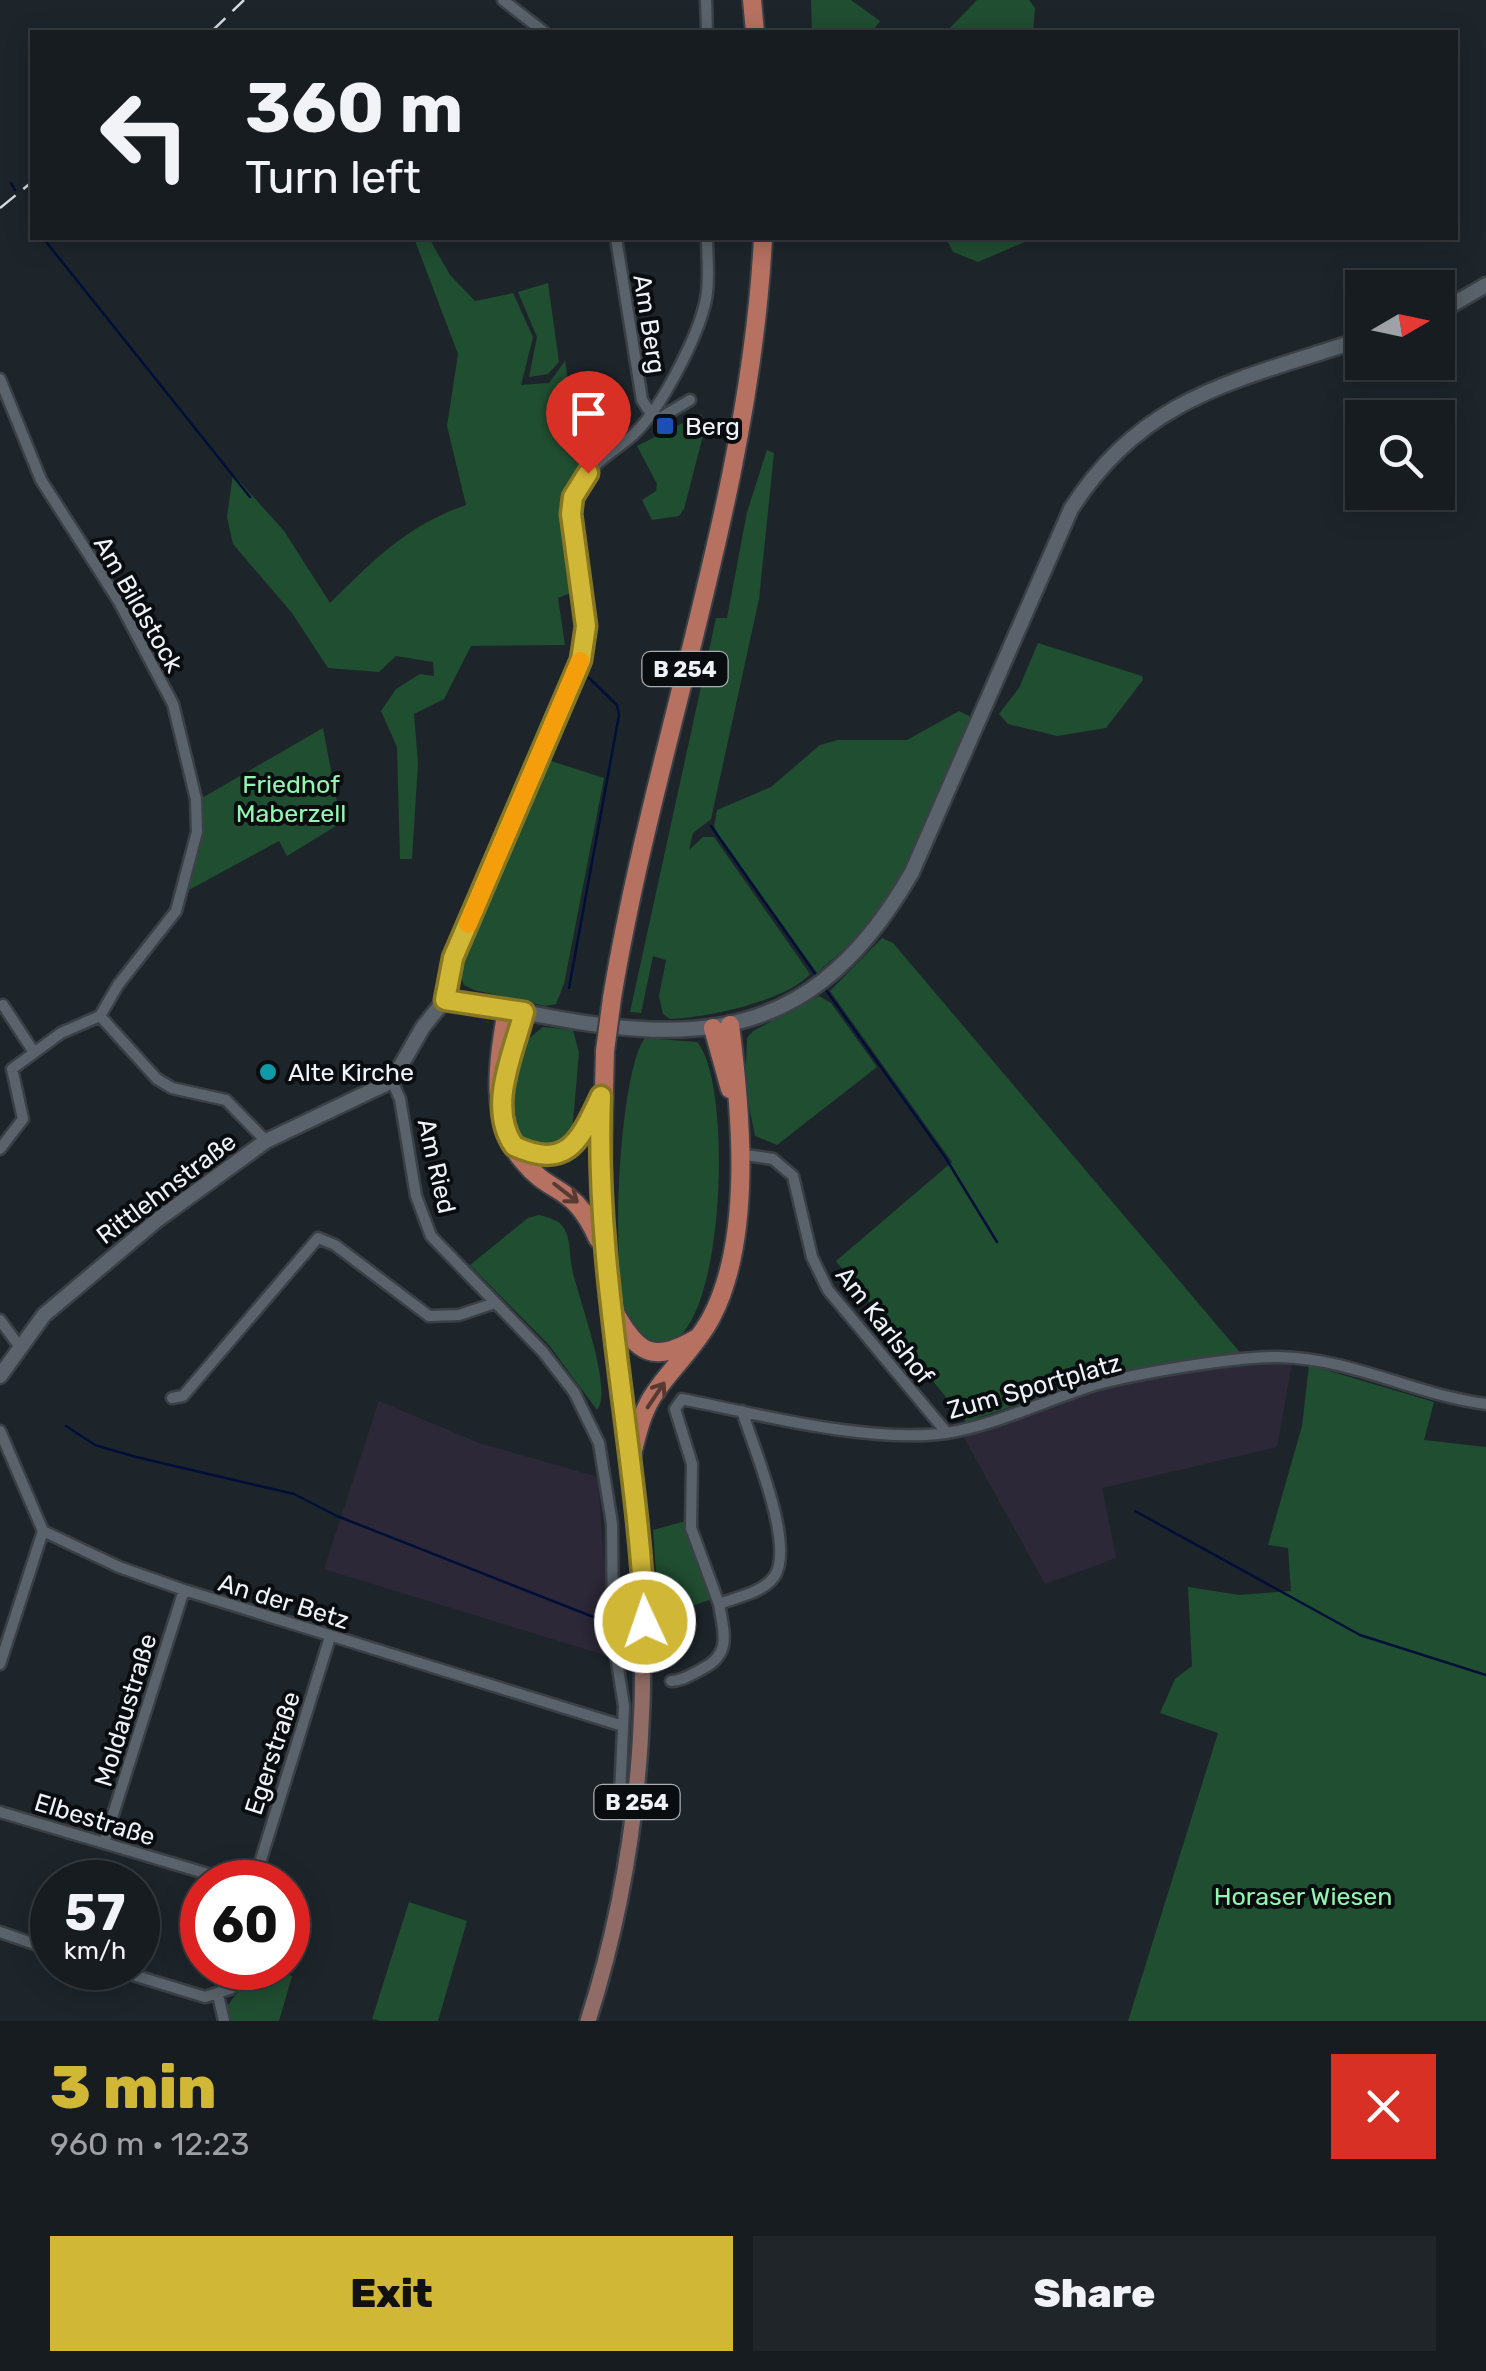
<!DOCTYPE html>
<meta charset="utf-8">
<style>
body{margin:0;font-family:Rubik,sans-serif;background:#1f2529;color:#f1f3f6;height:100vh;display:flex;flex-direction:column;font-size:38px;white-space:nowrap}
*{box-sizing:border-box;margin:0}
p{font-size:32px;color:#9ea1a5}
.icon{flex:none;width:55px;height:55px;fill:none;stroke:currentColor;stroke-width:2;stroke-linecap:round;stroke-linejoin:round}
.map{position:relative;height:2021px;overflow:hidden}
.details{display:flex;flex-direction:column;background:#161c20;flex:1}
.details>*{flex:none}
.banner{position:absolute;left:30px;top:30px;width:1428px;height:210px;border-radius:0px;box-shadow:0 5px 25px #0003,0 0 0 2px #353a3e;background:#161c20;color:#f1f3f6;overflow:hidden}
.needle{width:65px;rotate:81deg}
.tools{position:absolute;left:1345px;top:270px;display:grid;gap:20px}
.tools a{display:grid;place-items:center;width:110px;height:110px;border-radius:0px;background:#161c20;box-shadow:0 5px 25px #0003,0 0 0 2px #353a3e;font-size:50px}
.speed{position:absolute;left:30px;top:1860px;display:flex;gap:20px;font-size:50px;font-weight:700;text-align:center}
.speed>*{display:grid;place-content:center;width:130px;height:130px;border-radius:50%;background:#161c20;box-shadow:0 5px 25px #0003,0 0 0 2px #353a3e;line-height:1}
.speed small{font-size:25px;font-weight:400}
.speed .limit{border:15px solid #d22;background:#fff;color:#111}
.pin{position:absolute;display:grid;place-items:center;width:85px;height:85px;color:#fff;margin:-102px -42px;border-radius:50% 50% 50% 0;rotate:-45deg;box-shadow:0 0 10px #0007}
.pin .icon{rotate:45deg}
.me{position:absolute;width:110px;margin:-55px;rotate:357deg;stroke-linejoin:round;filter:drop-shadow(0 0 8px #0008)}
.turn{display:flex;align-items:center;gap:35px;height:210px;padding:0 50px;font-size:45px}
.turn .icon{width:130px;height:130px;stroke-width:2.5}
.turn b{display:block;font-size:70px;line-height:85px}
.round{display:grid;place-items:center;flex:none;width:105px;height:105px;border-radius:0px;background:#1f2529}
.head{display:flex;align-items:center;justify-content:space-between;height:170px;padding:0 50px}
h1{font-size:60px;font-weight:800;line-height:75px;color:#d0b736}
.primary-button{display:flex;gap:20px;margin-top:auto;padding:20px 50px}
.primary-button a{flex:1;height:115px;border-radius:0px;background:#d0b736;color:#111;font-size:40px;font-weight:800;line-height:115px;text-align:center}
.primary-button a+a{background:#1f2529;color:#f1f3f6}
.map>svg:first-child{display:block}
.industrial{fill:#2d2838}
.green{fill:#204e31}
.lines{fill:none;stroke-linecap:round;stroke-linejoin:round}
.stream{stroke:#000f37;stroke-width:2.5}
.street-casing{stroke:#3a4046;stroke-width:15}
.secondary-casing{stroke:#3a4046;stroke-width:19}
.primary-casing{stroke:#3a4046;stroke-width:20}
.highway-casing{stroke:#3a4046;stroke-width:22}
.street{stroke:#5a636b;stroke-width:10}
.secondary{stroke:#5a636b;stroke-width:14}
.primary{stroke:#916b65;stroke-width:15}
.highway{stroke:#b67161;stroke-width:18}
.rail{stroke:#d6dbe0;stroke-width:2.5;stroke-dasharray:20 10;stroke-linecap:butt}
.highway-bridge-casing{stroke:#3a4046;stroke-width:22;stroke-linecap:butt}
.highway-bridge{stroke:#b67161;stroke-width:18}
.oneway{stroke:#573a34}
.route-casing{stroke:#877723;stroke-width:25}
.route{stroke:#d0b736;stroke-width:18}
.slow{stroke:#f59e0b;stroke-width:18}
.transit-dot{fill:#1a4fb4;stroke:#0a0d10;stroke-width:4}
.culture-dot{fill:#0f9aa8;stroke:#0a0d10;stroke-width:4}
.labels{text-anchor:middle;stroke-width:8;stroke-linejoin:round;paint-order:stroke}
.shield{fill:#0a0d10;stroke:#aaaeb2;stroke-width:2.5}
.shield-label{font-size:22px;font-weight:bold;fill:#eef3f8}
.street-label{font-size:25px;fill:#eef3f8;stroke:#0a0d10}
.poi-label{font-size:25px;fill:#eef3f8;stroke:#0a0d10;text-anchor:start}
.park-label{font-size:25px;fill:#90f7b3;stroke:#0a0d10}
</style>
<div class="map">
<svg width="1486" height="2021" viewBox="0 0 1486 2021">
<rect width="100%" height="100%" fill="#1d252b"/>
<path class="industrial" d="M1248,1363h44l-15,84 -175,41 14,70 -71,26 -83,-150 140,-48z
M379,1401l100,42 119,34 13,180 -287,-88z"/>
<path class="green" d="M811,0h40l29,21 -8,11h-60z
M977,0h52l6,8 -2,24h-87z
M414,238h15l21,37 25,26 38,-8 20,44 -12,48 28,-2 16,-22 18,106 -11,30 4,94 -18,7 7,47 -94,1 -27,53 -30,15 4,49 -6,96h-12l-3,-112 -16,-36 15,-22 24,-15 14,2 -1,-14 -37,-6 -17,16 -51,-4 -36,-55 -59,-69 -6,-27 6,-43 51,57 46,72c45,-44 76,-77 136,-98l-19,-79 11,-72z
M946,238h88l-56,24 -25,-10z
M548,283l11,79 -11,12 -19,3 8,-40 -19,-45z
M701,414l5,10 -22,85 -5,7 -27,4 -10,-20 14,-9 1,-7 -20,-38z
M767,450l7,3 -15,146 -48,220 -18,14 -4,17 14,-13h11l96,137c-24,27 -104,44 -140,45l-7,-5 -4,-18 7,-36 -13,-4 -12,57 -11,-1 86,-394h11l20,-106z
M1038,643l104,33 1,4 -37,48 -49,8 -49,-12 -9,-10 20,-26z
M959,711l10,5 1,8 -60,141 -36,58 -57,50 -99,-139 -4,-8 3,-16 54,-23 49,-42 18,-5h69z
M323,728l18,95 -54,33 -8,-15 -92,50 14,-61 1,-32z
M548,760l56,18 -40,206 -8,20 -11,2 -71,-16 -10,-5 -6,-15z
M882,938l11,5 350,413 -149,23 -128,43 -130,-161 116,-99 -122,-171z
M819,996l12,7 46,64 -100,78 -22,-9 -10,-50 2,-48 6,-7z
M543,1027l30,3 6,23 -7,80c-16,18 -37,19 -53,1l-7,-38 11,-53z
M645,1038l52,4c36,39 29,289 -31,302 -12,2 -25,-3 -33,-13 -26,-35 -15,-259 12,-293z
M539,1215c11,3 21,5 26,15 6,11 4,26 7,38 5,27 42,122 25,142l-48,-65 -79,-80 58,-47z
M1309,1365l125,37 -10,38 62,7v574h-358l90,-288 -58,-20 15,-34 17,-13 -4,-79 51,8 52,-4 -3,-43 -20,-3 34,-119z
M686,1521l24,79 -36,11 -16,-11 -5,-70z
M409,1902l58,19 -29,100h-58l-8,-2z
M246,1968l46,8 -13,45h-51l-2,-13 13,-18z"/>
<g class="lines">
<path class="stream" d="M11,183l4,7
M43,238l207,259
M711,826l105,149
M569,988l50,-273 -2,-10 -28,-27
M826,990l119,167 52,85
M66,1426l29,19 41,12 158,37 43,22 264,104
M1135,1511l225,124 126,40"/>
<g class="street-casing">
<path id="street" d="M503,0l41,32
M706,0l1,32
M616,238l26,162 9,14
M0,379l41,101 77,120 55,104 23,95 1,33 -21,79 -58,74 -18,31
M651,414l9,4 30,-18
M445,1000l8,-42 128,-298c13,-56 -21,-109 -8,-160 8,-32 39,-46 61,-66 27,-25 65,-99 72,-135 4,-20 1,-42 1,-61
M3,1005l30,46
M100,1016l57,63 15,9 54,12 40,41
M392,1081l8,18 16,97 15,40 112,116 31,40 25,51 13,81 1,113 11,69 -4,89
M0,1149l23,-30 -11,-50 49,-36 39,-17
M739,1154l34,5 20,17 19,81 16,33 119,143
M0,1320l19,26
M172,1398l11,-2 135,-158 17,7 94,71 30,-1 36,-12
M0,1431l43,100 76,36 65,23 439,136
M719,1604l-28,-76 1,-64 -17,-55 7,-10c74,15 190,45 264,34 51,-8 102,-34 152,-49 41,-11 139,-28 181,-27 71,1 137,38 207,47
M0,1664l43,-133
M671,1681c11,0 21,-7 31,-12 30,-15 22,-36 17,-65 18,-7 43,-11 55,-27 22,-30 -21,-131 -32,-166
M0,1812l235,70
M104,1843l80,-253
M254,1882l76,-245
M0,1932l52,18
M110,1968l95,29 25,-8 9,-21
M218,1995l6,26"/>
</g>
<g class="secondary-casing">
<path id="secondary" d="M1438,313l48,-28
M0,1376l44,-61 113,-95 109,-79 126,-60 31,-54 22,-27h18c195,40 335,72 449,-128l159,-363c73,-115 170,-129 291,-170"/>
</g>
<g class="primary-casing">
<path id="primary" d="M588,2021c59,-184 66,-369 42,-559"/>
</g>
<g class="highway-casing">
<path id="highway" d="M752,0l3,32
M612,998c42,-254 138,-502 151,-760
M507,1009c-8,49 -20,110 16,152 30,37 50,21 75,78
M713,1028l17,61
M605,1051l-4,153 28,253
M504,1088l20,-75
M515,1146c51,24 63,-2 83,-44
M614,1311c24,44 40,53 85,26
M630,1462c6,-22 10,-45 22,-65 18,-28 43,-49 59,-79 42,-79 30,-207 19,-293"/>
</g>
<use href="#street" class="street"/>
<use href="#secondary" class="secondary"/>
<use href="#primary" class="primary"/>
<use href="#highway" class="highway"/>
<path class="rail" d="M211,32l33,-32
M0,208l32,-26"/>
<g class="highway-bridge-casing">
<path id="highway-bridge" d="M605,1051l7,-53"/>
</g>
<use href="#highway-bridge" class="highway-bridge"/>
</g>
<defs><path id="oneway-shaft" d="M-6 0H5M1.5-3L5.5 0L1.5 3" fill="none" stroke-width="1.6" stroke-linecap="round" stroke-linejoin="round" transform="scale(2.5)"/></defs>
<g class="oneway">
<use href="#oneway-shaft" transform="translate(566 1193) rotate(38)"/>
<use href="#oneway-shaft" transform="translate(656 1395) rotate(-56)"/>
</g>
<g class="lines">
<g class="route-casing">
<path id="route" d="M588,473l-15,24 -2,17 15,112 -5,34 -128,298 -8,42 79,12c-11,42 -37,95 -10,134 54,25 66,-6 87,-50 -7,178 36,350 44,526"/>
</g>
<use href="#route" class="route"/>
<path class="slow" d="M468,924l112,-263"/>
</g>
<rect class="transit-dot" x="655" y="416" width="20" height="20" rx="5"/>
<circle class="culture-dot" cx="268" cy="1072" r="10"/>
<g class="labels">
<g class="shield">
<rect x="642.5" y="652" width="85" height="34" rx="8"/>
<rect x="594.5" y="1785" width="85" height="34" rx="8"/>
</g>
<g class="shield-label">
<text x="685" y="677">B 254</text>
<text x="637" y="1810">B 254</text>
</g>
<g class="street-label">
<text transform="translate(650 324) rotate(81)" y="9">Am Berg</text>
<text transform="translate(139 604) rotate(60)" y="9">Am Bildstock</text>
<text transform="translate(437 1166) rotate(77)" y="9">Am Ried</text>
<text transform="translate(166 1188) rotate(-37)" y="9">Rittlehnstraße</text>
<text transform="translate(885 1325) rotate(52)" y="9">Am Karlshof</text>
<text transform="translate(1034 1386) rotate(-16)" y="9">Zum Sportplatz</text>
<text transform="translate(284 1601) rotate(17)" y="9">An der Betz</text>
<text transform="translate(125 1710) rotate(-73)" y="9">Moldaustraße</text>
<text transform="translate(272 1753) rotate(-72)" y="9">Egerstraße</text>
<text transform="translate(95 1819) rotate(17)" y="9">Elbestraße</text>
</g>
<g class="poi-label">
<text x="685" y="435">Berg</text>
<text x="288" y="1081">Alte Kirche</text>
</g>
<g class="park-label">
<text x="291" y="793">Friedhof<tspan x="291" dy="29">Maberzell</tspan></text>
<text x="1303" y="1905">Horaser Wiesen</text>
</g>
</g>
</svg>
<div class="tools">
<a><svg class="needle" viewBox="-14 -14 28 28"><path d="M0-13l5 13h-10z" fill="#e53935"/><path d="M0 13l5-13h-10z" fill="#9ea1a5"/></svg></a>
<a><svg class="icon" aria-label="search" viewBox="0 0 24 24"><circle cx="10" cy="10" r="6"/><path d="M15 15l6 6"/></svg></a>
</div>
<div class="speed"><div>57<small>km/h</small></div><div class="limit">60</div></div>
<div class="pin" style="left:588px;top:473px;background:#d93025"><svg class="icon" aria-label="arrive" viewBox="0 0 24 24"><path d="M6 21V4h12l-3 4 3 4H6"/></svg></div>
<svg class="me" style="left:645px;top:1622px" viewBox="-20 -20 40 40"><circle r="17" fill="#d0b736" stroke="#fff" stroke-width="3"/><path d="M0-11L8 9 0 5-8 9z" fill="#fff"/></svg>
<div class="banner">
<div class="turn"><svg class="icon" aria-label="left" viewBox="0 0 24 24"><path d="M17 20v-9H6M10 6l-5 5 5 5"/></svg><div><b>360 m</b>Turn left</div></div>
</div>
</div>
<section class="details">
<div class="head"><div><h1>3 min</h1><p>960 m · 12:23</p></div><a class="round" style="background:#d93025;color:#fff"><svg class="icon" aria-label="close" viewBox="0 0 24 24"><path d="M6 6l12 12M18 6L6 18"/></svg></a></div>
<div class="primary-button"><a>Exit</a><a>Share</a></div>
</section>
